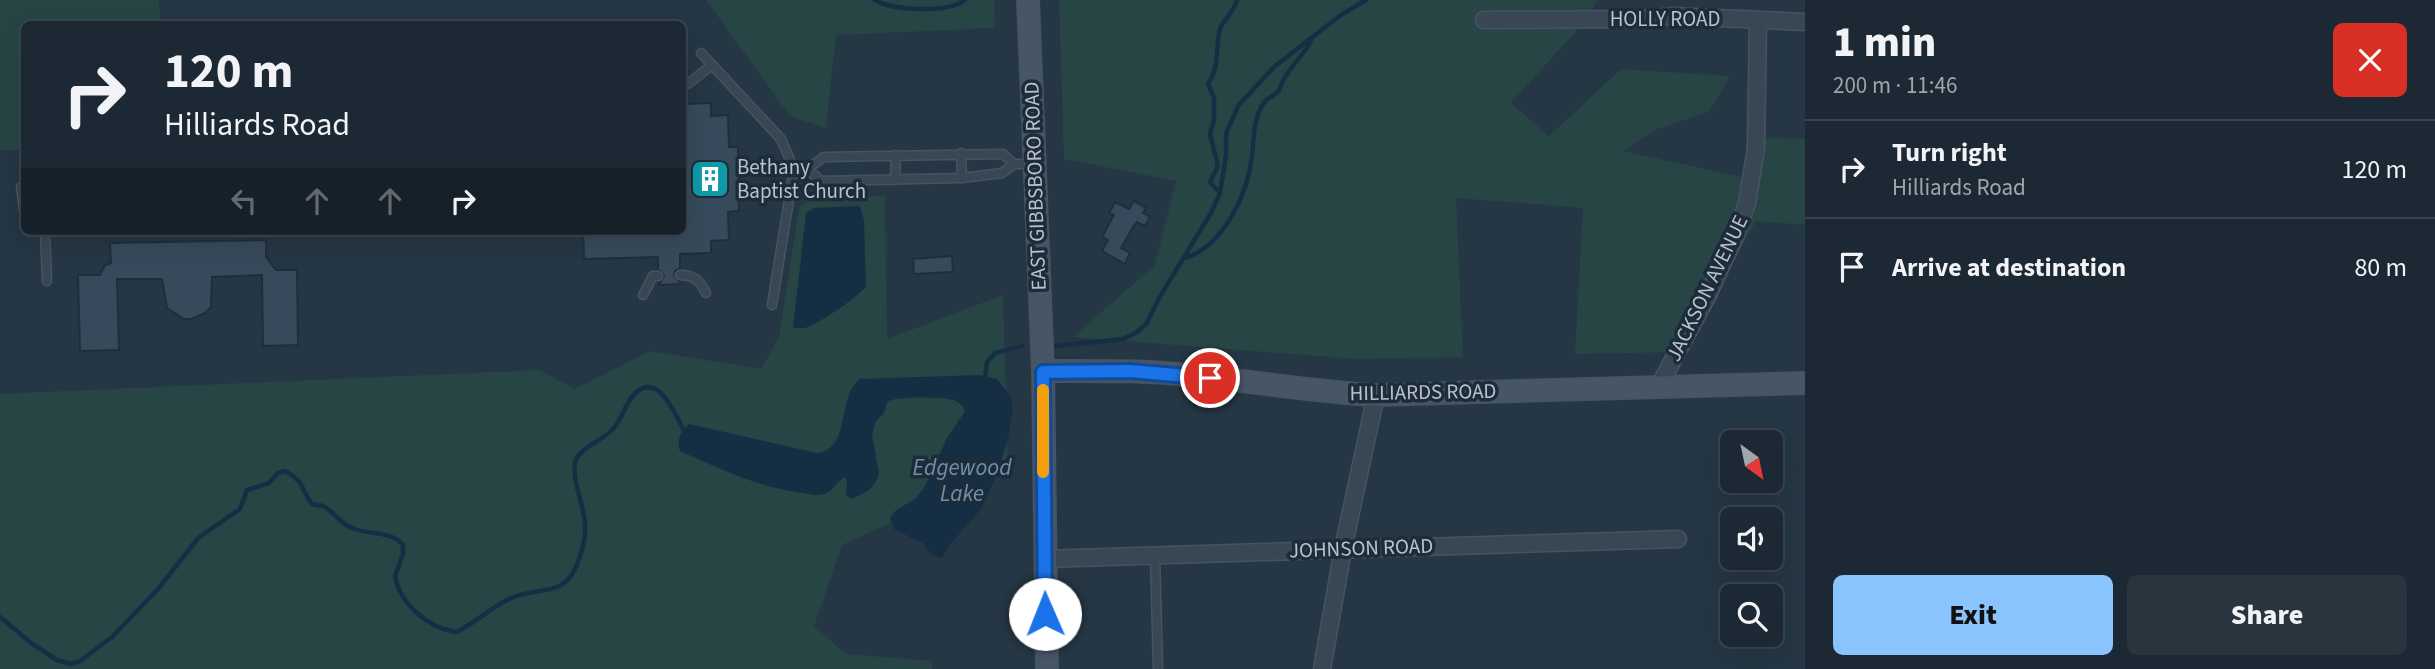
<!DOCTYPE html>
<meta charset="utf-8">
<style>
body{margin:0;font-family:"Source Sans 3",sans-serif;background:#29343f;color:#f1f3f6;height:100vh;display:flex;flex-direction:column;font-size:26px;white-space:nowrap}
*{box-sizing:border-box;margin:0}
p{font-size:23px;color:#a0a6ac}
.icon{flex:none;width:38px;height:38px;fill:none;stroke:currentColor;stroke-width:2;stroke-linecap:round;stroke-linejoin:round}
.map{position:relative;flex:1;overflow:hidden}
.sheet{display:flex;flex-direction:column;background:#1c2833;width:630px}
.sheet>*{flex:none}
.top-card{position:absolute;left:21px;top:21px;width:665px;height:214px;border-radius:10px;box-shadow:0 7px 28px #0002,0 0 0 2px #3a444e;background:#1c2833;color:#f1f3f6;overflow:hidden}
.needle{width:46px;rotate:147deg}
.controls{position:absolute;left:1720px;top:430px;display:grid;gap:14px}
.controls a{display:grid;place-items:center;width:63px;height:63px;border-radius:10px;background:#1c2833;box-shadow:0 7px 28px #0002,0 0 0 2px #3a444e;font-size:35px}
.pin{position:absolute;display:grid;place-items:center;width:60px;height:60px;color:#fff;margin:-30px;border:4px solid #fff;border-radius:50%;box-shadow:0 2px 7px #0007}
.me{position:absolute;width:77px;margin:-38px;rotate:359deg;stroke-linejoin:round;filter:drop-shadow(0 0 5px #0008)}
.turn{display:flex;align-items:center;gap:24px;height:147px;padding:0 28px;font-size:32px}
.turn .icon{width:91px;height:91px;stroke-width:2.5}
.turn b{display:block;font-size:49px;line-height:60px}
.lanes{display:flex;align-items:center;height:66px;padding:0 28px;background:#0003;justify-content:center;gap:35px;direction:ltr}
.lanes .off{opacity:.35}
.round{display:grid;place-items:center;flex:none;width:74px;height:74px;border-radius:10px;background:#29343f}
.summary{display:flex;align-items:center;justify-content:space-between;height:119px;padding:0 28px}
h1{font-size:42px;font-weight:800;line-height:52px}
.button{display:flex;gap:14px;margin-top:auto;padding:14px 28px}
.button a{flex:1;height:80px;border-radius:10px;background:#8ac4ff;color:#111;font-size:28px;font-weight:800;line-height:80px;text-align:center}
.button a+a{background:#29343f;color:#f1f3f6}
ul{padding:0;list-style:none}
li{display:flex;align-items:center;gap:21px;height:98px;padding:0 28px;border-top:2px solid #3a444e}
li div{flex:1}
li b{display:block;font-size:26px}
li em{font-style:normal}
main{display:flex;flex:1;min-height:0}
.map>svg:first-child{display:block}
.green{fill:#274545}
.water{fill:#162e44}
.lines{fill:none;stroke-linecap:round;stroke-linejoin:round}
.stream{stroke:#162e44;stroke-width:4.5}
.building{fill:#374a5b;stroke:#202e3b;stroke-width:2}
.lane-casing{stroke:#465360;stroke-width:11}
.street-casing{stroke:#465360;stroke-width:19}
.secondary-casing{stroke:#465360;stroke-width:24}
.lane{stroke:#394754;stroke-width:8}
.street{stroke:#394754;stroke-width:16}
.secondary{stroke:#475667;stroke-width:21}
.route-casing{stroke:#114b97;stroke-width:18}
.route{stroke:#1a73e8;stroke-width:12}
.slow{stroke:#f59e0b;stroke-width:12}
.labels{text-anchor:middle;stroke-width:7;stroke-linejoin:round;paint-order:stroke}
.street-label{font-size:21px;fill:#b7c2cd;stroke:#1e2c39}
.poi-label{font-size:21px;fill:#b7c2cd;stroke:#1e2c39;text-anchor:start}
.water-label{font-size:23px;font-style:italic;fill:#6e90ae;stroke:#1e2c39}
</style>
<main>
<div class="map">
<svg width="1805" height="669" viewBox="0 0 1805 669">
<rect width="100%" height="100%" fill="#253644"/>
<path class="green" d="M0,0h159l2,24h-137v126h-24z
M706,0h288l1,28 -159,7 -10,93 -36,-12z
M1059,0h538l-8,17 -78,86 38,33 72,-67 109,7 -20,35 -55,19 -32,21 133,29 2,-42 47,1v86l-49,-4 -73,131 -108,2 8,-146 -127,-10 7,159 -108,2 -282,-22 82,-72 21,-84 -112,-22z
M885,196l2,143 116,-44 5,178h-10l-56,85 -51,-35 -49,22 -28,81 32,28 86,7v8h-932v-275l540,-24 35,19 75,-38 111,18 18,-32 20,-129 11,-10z"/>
<path class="water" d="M860,206l4,14 2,66c-7,11 -48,38 -61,42 -1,0 -11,0 -12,0l13,-115 8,-5z
M979,375l18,4 14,18 2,11 -5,31 -10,33 -17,37 -28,32 -11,17 -9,-3 -11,-12 -28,-14 -4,-11 6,-8 19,-11 9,-11 23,-50 18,-27c-2,-5 -6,-9 -12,-11 -12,-3 -57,-4 -66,2l-3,11 -8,8 -4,14 7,38c-4,15 -14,21 -28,26l-5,-3 1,-15 -2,-4c-9,4 -11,14 -21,17 -8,3 -18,-1 -27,-2 -42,-6 -78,-24 -117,-41 -4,-11 1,-20 9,-27l128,29c35,-4 19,-56 43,-74z"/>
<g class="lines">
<path class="stream" d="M875,0c18,11 73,13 90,0
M1220,193l-10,-11 8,-16 -8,-32 4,-14v-22l-6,-14c12,-17 7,-35 12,-55 3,-9 13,-15 17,-29
M1185,258c39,-12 63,-65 67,-102 2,-18 1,-36 11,-52 3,-6 12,-8 16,-14 2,-5 4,-10 7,-14 8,-13 18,-22 25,-35
M1055,346l68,-7 13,-6 11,-10 12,-25 52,-85 9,-20 6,-38v-21l12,-28 36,-39 67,-52 25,-15
M985,379l2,-17 8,-9 27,-7
M0,617l31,26 26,17 14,4 9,-3 32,-24 47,-49 39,-50 42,-29 7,-19 22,-7 9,-10 7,-2c22,13 14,16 27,33 4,1 8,1 11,2 12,6 16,18 32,23 16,6 36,2 48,16v9l-8,22c5,28 33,52 61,56 18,-8 33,-23 51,-32 30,-16 57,1 71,-38 4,-13 8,-23 7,-37 -1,-22 -13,-42 -10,-64 7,-14 26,-20 37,-31 9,-9 12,-23 20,-33 25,-32 45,21 54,38"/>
</g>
<path class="building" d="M711,103v13l17,-1 1,32h9l1,64 -11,1 1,28 -18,1v12l-31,1v14l-5,3 -1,4 7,9 -22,1 5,-10 -6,-6v-12l-74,2 -1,-28h99v-127z
M1134,201l12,7 -3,5 7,4 -5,9 -8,-4 -4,5 -12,21 9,5 -5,11 -23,-13 6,-11 -6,-3 12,-22 -5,-2 6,-11 14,7z
M266,240v17l10,13h21l1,75 -35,1 -1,-71 -50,2 -1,30 -6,6 -14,6h-7l-17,-11 -5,-29h-45l2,71 -39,1 -2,-76h22l5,-10 6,-2 -1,-20z
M952,256l1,16 -39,2 -1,-15z"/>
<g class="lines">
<g class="lane-casing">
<path id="lane" d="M701,53l80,86 13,30 -22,136
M682,86l7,-3 23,-18
M961,153l1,25
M794,169h13l17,-12 179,-3 11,10
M807,169l14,12 141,-3 40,-5 12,-9h20
M895,180l1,-25
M21,187l3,23
M45,231l2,50
M680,275c15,0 20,6 26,18
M643,295l10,-19h5
M1155,555l3,114"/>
</g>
<g class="street-casing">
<path id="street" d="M1484,20l157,-1 32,-3 132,6
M1659,386l49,-91 28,-61 11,-31 9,-55 2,-128
M1044,559l634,-20
M1322,669l21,-120 33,-154"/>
</g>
<g class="secondary-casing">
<path id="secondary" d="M1028,0l15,371 4,298
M1043,371c48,0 97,-1 145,4 63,6 125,17 188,20l429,-12"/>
</g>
<use href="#lane" class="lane"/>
<use href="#street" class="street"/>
<use href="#secondary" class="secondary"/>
</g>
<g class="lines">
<g class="route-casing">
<path id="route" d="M1045,614l-2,-242 87,-1 80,7"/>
</g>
<use href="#route" class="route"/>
<path class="slow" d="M1043,390v82"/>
</g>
<defs>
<g id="building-square" transform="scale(2.0125)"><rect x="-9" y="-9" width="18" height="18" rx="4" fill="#0f9aa8" stroke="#1e2c39"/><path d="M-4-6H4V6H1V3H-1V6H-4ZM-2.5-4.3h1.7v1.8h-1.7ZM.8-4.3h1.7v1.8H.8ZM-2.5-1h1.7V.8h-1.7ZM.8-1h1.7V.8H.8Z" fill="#fff"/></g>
</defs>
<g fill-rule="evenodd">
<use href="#building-square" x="710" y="179"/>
</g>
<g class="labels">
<g class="street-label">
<text x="1665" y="26">HOLLY ROAD</text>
<text transform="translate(1035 186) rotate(-92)" y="7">EAST GIBBSBORO ROAD</text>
<text transform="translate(1707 288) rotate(-64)" y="7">JACKSON AVENUE</text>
<text transform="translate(1423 392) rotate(-1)" y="7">HILLIARDS ROAD</text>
<text transform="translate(1361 548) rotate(-2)" y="7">JOHNSON ROAD</text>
</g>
<g class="poi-label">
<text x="737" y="174">Bethany<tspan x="737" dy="24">Baptist Church</tspan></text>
</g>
<g class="water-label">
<text x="962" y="475">Edgewood<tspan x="962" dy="26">Lake</tspan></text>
</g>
</g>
</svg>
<div class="controls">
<a><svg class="needle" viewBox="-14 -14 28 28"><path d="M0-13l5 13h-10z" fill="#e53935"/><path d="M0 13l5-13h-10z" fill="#a0a6ac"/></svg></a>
<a><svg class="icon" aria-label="sound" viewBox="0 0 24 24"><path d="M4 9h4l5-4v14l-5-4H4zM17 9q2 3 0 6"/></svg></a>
<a><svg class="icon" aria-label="search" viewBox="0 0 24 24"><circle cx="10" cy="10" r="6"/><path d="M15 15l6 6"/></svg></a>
</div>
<div class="pin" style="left:1210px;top:378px;background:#d93025"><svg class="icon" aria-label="arrive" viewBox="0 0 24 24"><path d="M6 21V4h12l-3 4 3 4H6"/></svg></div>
<svg class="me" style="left:1045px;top:614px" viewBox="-20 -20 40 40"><circle r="19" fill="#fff"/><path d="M0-13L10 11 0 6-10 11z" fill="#1a73e8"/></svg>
<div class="top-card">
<div class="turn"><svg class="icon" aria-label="right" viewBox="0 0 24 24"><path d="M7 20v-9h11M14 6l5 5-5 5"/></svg><div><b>120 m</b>Hilliards Road</div></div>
<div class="lanes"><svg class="icon off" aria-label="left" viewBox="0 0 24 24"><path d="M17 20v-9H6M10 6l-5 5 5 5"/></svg><svg class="icon off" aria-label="ahead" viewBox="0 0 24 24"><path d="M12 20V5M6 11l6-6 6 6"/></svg><svg class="icon off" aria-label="ahead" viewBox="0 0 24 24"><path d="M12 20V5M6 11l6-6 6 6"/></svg><svg class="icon" aria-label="right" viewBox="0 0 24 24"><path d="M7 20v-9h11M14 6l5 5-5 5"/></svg></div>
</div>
</div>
<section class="sheet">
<div class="summary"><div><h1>1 min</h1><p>200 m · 11:46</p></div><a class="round" style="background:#d93025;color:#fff"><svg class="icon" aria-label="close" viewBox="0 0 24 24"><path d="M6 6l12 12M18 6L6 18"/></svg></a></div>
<ul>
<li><svg class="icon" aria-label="right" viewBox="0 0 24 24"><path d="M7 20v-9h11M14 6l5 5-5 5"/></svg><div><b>Turn right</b><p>Hilliards Road</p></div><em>120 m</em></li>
<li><svg class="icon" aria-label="arrive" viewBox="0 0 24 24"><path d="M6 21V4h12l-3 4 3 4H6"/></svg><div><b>Arrive at destination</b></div><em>80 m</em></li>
</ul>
<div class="button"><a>Exit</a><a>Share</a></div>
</section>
</main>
